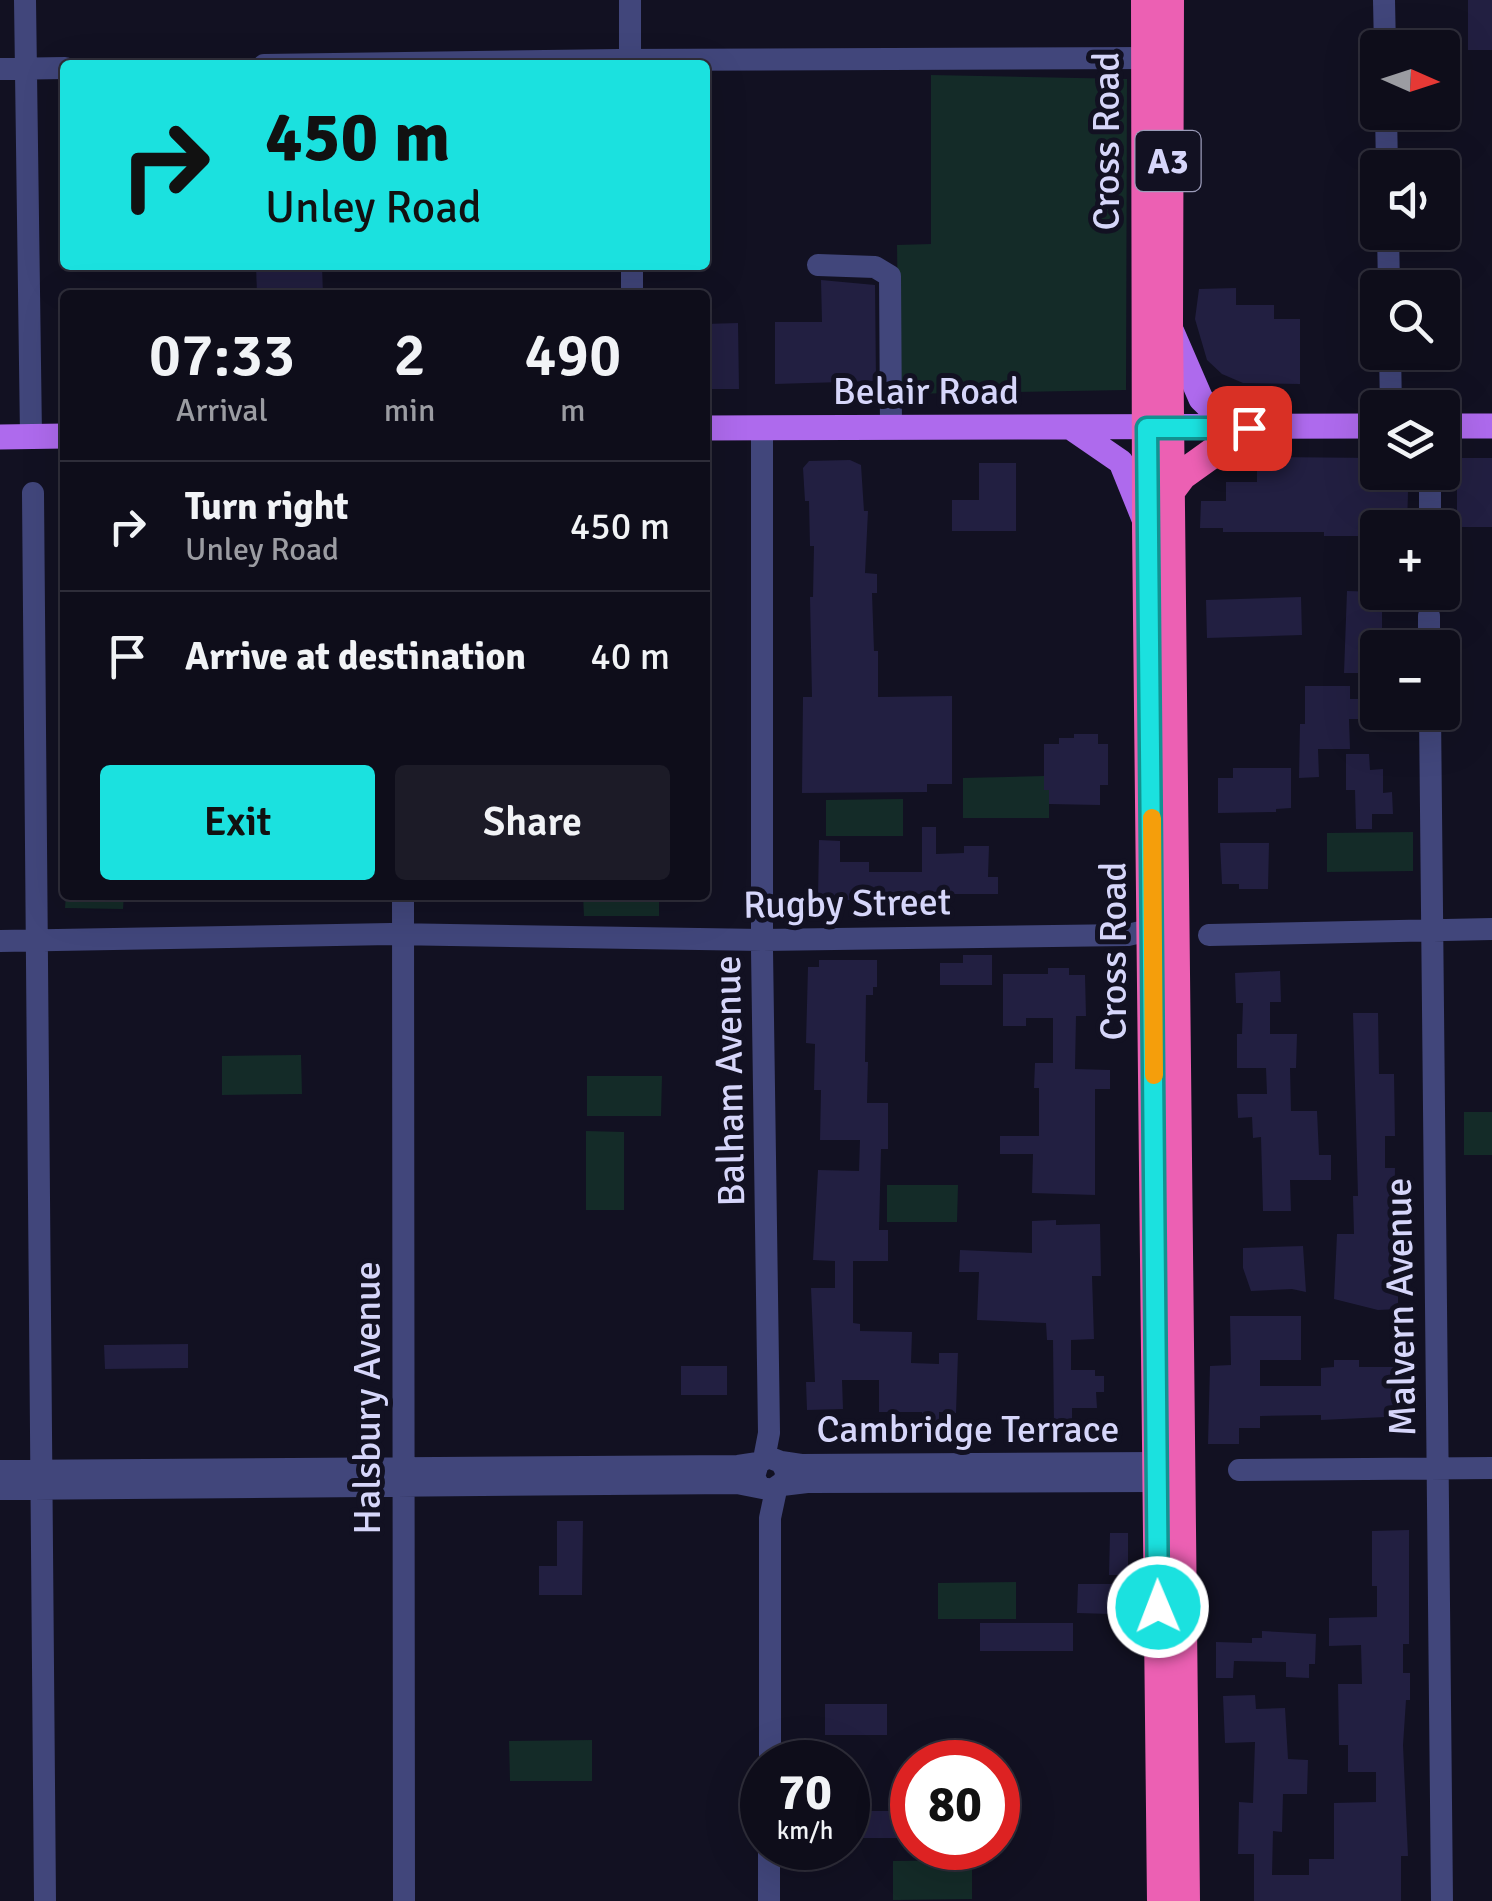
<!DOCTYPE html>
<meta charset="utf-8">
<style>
body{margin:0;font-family:Signika,sans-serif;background:#1c1b27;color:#f1f3f6;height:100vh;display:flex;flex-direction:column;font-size:38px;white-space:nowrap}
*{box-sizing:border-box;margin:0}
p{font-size:32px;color:#9b9ca2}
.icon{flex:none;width:55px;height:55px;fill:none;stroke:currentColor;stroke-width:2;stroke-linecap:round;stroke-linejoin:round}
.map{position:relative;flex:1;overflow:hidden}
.side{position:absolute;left:60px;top:290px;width:650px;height:610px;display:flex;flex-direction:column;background:#0e0d1a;border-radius:10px;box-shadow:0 10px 40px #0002,0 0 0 2px #2e2d39}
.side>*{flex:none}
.guide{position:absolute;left:60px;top:60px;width:650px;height:210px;border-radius:10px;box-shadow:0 10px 40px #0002,0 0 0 2px #2e2d39;background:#1be1df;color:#111;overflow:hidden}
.needle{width:65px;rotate:93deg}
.fabs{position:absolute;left:1360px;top:30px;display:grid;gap:20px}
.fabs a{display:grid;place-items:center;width:100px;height:100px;border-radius:10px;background:#0e0d1a;box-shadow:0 10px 40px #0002,0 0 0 2px #2e2d39;font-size:50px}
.speed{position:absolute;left:740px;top:1740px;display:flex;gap:20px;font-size:50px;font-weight:700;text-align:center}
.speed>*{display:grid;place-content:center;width:130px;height:130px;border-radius:50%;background:#0e0d1a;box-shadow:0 10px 40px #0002,0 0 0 2px #2e2d39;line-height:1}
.speed small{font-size:25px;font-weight:400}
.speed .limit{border:15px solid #d22;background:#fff;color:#111}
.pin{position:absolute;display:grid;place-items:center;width:85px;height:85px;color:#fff;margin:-42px;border-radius:20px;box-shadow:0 5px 15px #0006}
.me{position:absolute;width:110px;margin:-55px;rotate:359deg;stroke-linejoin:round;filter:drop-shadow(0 0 8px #0008)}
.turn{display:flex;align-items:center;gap:35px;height:210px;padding:0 40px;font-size:45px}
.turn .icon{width:130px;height:130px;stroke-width:2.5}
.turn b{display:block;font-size:70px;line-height:85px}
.eta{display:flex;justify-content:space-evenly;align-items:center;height:170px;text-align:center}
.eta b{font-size:60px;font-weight:600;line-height:70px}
.cta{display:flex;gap:20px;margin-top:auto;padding:20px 40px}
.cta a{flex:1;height:115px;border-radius:10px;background:#1be1df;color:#111;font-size:40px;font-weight:600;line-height:115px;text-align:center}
.cta a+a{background:#1c1b27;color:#f1f3f6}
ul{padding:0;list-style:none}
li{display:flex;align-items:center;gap:30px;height:130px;padding:0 40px;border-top:2px solid #2e2d39}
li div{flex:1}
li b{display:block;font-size:38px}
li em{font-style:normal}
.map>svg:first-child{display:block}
.green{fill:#142b28}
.building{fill:#221f41}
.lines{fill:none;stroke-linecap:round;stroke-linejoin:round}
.minor{stroke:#41467b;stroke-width:22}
.major{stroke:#ae6aed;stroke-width:25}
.highway{stroke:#ec60b3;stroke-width:30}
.route-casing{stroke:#129291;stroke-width:25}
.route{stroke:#1be1df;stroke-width:18}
.slow{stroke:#f59e0b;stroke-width:18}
.labels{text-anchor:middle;stroke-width:10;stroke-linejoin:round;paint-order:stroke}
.shield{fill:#121122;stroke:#9b9bb9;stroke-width:2.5}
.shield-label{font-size:35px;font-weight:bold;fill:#d6d6fa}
.street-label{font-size:38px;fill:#d6d6fa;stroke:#121122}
</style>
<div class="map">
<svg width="1492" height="1901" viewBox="0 0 1492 1901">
<rect width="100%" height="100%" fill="#121122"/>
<path class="green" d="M931,75l196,4 -1,311 -227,4 -2,-149 34,-1z
M1044,776v14h5v28h-86v-40z
M903,799v37h-77v-36z
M1413,832v39l-86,1v-39z
M66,895h58l-1,14 -58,-1z
M583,895h76v21h-75z
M301,1055l1,39 -80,1v-39z
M587,1076h75l-1,40h-74z
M1464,1112h28v43h-28z
M586,1131l38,1v78h-38z
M887,1185h71l-1,37h-70z
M1016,1582v37h-78v-36z
M592,1740v41h-82l-1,-40z
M972,1860v39l-79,1v-39z"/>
<path class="building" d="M1468,0h24v50h-24z
M256,265h66l1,30h-66z
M821,280l54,5 1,96 -101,3v-62h47z
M1236,288v17h38v14h26v65l-57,-1 -21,-9 -15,-14 -12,-41 4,-30z
M738,323l1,66h-34v-65z
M1268,457l110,1v14h16l-1,19 15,1 -1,36h-29v8h-54v-4h-101v-4h-23l1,-27h25v-19h31v-14z
M1457,458h35v69h-35z
M850,460l11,5 3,46h4l-3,62 12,1v19h-5l2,58h4v46l74,-1v88h-25v8l-125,1 1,-96h9l-2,-100h3l1,-51h-4l-1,-45h-4l-2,-33 6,-7z
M979,463h37v68h-64v-31h27z
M1347,591l35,1v38h6v18h-10v25h-34z
M1301,597l1,38 -95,3 -1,-38z
M1305,686h45v13h11l-1,20h-11l1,30h-32l1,28 -20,1 1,-54h5z
M1074,734h24v10h10v41h-8v20l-51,-1v-14h-5v-46h15v-6h15z
M1346,754h23l1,16 13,-1v24l9,-1 1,22h-21v15h-16l-1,-39h-9z
M1233,768h58v40l-15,1v3l-58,1v-35h15z
M922,827h14v27l28,-1v-7h25l-1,31h10v17h-148v6l-32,-1 1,-59 21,1v21h29v10h53z
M1220,843h49l-1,46h-29v-5h-17z
M963,955h29v30h-52v-22h23z
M819,960h58v27h-4v8h-7l-1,67h3l-1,41h21v46h-7l-2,81h9v31h-35v62l7,1v7l52,1 -1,31 28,1v-11h19l-2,60 -17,-1v12h-17v-12h-43v-32h-37l1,29 -36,1 -1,-28h9l-4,-94h24v-27l-22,-1 5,-90 41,1 1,-31h-40l1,-50h-7l1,-46 -9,-1 2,-76h11z
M1048,968h21v7h16l1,41h-10l-1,53 35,1v19h-15v106l-63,-2 1,-39h-33v-18h39v-48h-5l1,-25h18v-45h-27v8h-23v-52h45z
M1280,971l1,31h-11v32h27l-1,34h-6l1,43h26l2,44h12v25h-41l1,31h-28l-2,-74 -8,1 -1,-21 -14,1 -1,-24h30l-1,-26h-29v-34h5l1,-31h-7l-1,-30z
M1353,1013h25l1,61h15l1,62h-10v32h10l-1,66h4v75l-20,1 -44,-11 3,-65h17l-1,-38h5z
M1056,1220v5l44,-1 1,52h-9l2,63 -23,1v30h24v6h9v16h-8l1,16h-25v18l-18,1 -1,-87h-6l-1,-17 -69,-3 2,-48h-20l1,-22 72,3v-32z
M1303,1246l3,46 -14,-3 -41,2 -8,-23v-20z
M1230,1316h71v44h-41v26h61v-18l13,-1v-7h25v7h47l1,49 -86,4v-5l-61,1v12h-21v16h-31l2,-78 21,-1z
M188,1344v24l-83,1 -1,-24z
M681,1366h46v29h-46z
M557,1521h26l-1,74h-43v-29h18z
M1409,1530v114h-6v29h7v27h-4l-3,45 5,111h-7v45h-147v-47h-16l1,-52 14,1 2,-61 -30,1 -2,-47 32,-1 1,14 29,-1 3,51 20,1 -1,34h-24l-1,38 -9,-1 -1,44h37v-16h25v-56l42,-1v-30h-28v-27h-9l-1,-61h24l-1,-39 -32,1v-28l48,-1v-31h-5v-55z
M1110,1533h18v42h-19z
M1078,1584h34l-1,30 -34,-1z
M980,1623h93v28h-93z
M1262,1631l54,3 -1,30h-6v14l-23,-1v-15l-52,-1 -1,17h-17v-36l36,1v-5h10z
M825,1704h62v31h-62z
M848,1811h64v27h-64z"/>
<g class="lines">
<path class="minor" d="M25,0l6,436
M630,0v65
M1384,0l1,48
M264,65l354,-5 528,-2
M0,69l65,-1
M1386,112l1,56
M1388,232l1,56
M632,265v30
M818,265l57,2 15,9 1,152
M1390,352l1,56
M762,428v522l7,483 -5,26
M1430,472v56
M33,493l12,1408
M1429,616v32
M1430,712l12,1189
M403,895l1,1006
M1209,935l283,-6
M0,941l391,-7 371,6 366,-5 25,-6
M781,1462l20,3 355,-2
M1239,1470l253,-2
M0,1471l738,-5 20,-3
M782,1485l25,-3 349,-1
M0,1489l737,-6 35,7 13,-9 1,-10 -5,-9 -13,-5 -10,6 -4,14 5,9
M770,1762v-244l6,-28
M769,1901v-53"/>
<path class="major" d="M1172,332l29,67 30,29
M1442,426h50
M705,428l673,-2
M1073,429l48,33 23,57
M0,437l65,-1"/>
<path class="highway" d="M1146,0l1,526 15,1375
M1169,0l-1,323 17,1578
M1170,491l12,-16 67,-48"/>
</g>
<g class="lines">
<g class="route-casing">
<path id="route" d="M1158,1607l-11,-1179h102"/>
</g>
<use href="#route" class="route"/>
<path class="slow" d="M1152,818l2,257"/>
</g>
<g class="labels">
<rect class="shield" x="1135.5" y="131" width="65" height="60" rx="8"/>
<g class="shield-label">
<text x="1168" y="173">A3</text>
</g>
<g class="street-label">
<text transform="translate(1106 141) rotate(-90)" y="13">Cross Road</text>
<text x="926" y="404">Belair Road</text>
<text transform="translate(847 903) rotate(-1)" y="13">Rugby Street</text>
<text transform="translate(1113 951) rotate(-90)" y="13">Cross Road</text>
<text transform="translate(729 1081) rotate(-91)" y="13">Balham Avenue</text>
<text transform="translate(1400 1307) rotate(-91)" y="13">Malvern Avenue</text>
<text transform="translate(367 1398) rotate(-90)" y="13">Halsbury Avenue</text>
<text x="968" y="1442">Cambridge Terrace</text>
</g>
</g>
</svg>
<div class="fabs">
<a><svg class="needle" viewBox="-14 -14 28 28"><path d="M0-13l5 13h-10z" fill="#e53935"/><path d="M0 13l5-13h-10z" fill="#9b9ca2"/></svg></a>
<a><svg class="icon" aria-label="sound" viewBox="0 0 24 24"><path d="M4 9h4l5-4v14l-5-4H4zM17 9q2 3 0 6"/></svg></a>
<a><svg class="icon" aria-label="search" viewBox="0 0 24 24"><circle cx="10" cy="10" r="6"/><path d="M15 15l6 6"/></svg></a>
<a><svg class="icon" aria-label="layers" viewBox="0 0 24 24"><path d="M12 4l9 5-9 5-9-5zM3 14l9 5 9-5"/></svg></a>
<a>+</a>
<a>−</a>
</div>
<div class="speed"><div>70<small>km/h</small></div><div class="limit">80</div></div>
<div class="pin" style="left:1249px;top:428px;background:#d93025"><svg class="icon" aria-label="arrive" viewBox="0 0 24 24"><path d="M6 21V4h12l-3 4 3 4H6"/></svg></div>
<svg class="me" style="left:1158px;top:1607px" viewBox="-20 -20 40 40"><circle r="17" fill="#1be1df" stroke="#fff" stroke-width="3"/><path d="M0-11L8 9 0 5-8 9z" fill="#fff"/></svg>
<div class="guide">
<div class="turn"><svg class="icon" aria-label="right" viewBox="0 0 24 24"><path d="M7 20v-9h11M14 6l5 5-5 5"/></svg><div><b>450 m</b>Unley Road</div></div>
</div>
<section class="side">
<div class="eta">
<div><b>07:33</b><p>Arrival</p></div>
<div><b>2</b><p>min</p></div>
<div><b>490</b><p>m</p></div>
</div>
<ul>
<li><svg class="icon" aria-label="right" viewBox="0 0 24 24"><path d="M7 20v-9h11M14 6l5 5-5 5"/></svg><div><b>Turn right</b><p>Unley Road</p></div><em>450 m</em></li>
<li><svg class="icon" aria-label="arrive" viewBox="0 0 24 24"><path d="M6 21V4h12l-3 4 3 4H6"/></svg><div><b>Arrive at destination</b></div><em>40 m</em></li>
</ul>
<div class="cta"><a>Exit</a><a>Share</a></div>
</section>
</div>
